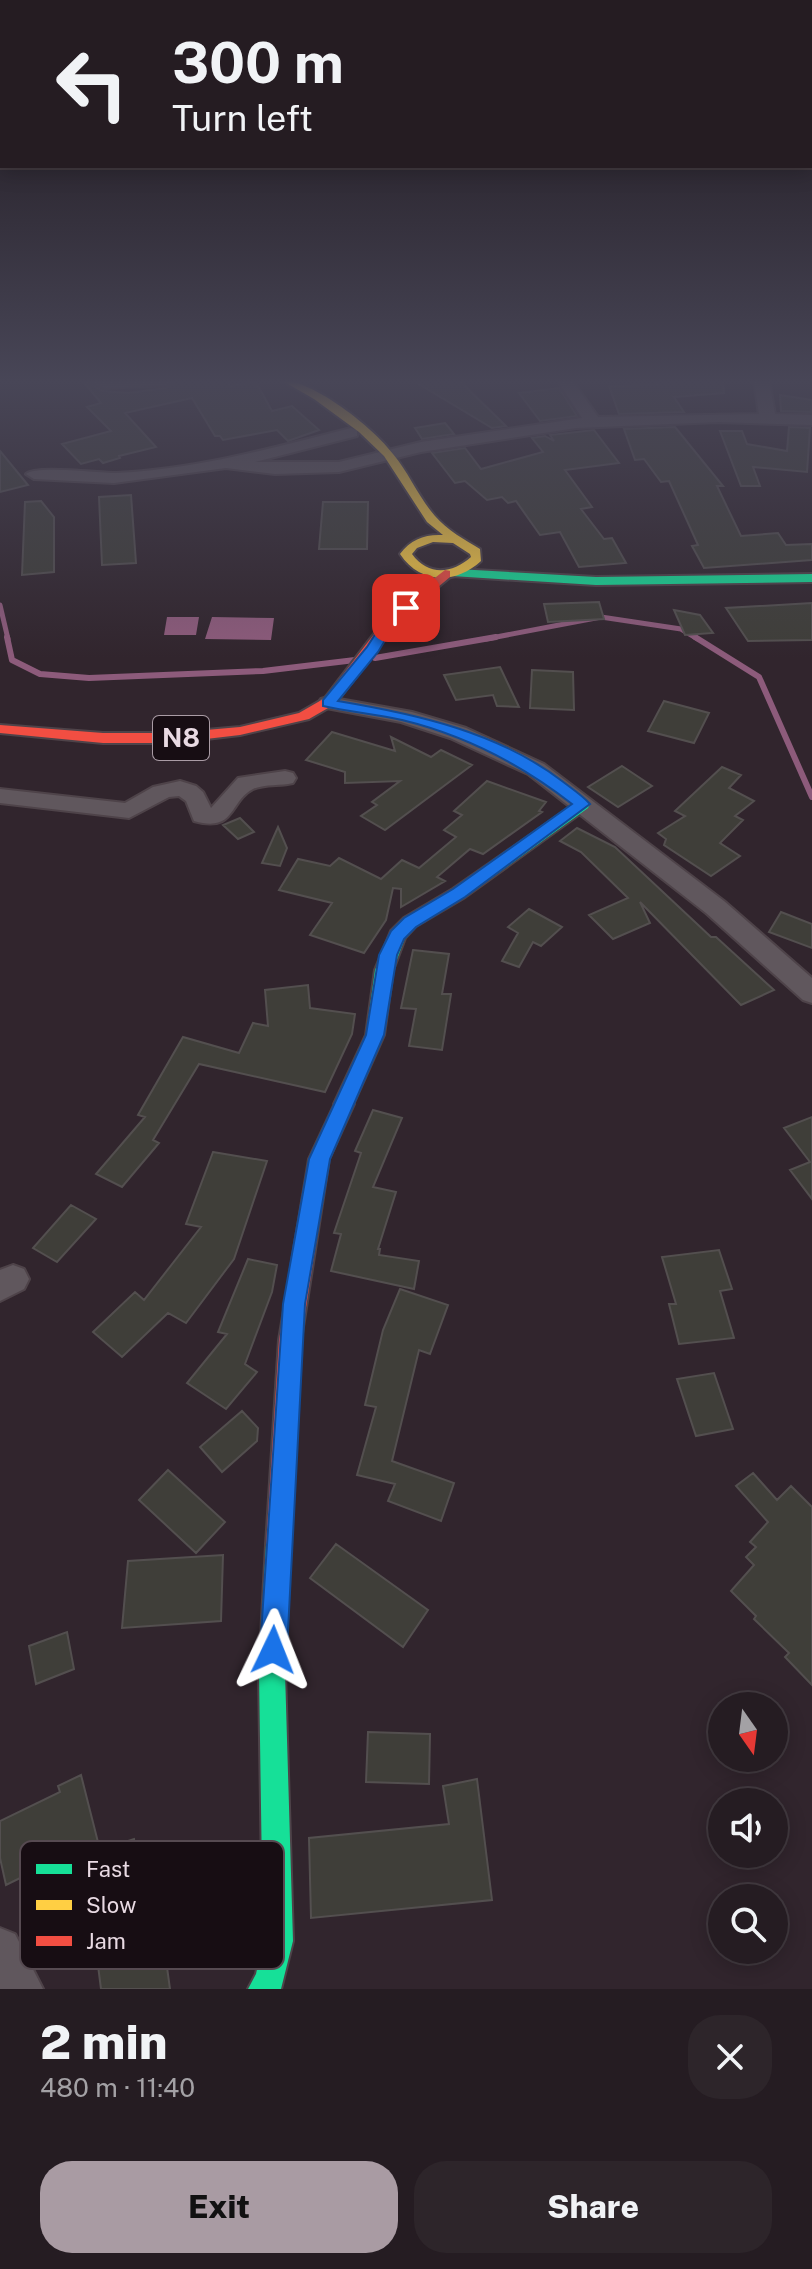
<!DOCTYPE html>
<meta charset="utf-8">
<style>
body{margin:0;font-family:"Public Sans",sans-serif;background:#2d252a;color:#f1f3f6;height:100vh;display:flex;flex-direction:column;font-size:30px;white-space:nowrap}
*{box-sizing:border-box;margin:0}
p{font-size:26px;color:#a3a1a5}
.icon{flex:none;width:44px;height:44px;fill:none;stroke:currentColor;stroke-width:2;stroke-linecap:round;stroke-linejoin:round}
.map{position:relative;height:1989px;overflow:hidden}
.details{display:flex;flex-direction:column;background:#251c22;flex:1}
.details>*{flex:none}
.hud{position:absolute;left:0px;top:0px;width:812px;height:168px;box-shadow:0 4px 20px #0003,0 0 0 2px #423a40;background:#251c22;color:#f1f3f6;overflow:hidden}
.needle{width:52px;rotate:166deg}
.tools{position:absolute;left:708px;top:1692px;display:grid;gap:16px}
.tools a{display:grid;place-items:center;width:80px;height:80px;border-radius:50%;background:#251c22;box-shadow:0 4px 20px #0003,0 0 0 2px #423a40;font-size:40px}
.pin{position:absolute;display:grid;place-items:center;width:68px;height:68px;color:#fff;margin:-34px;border-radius:16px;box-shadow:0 4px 12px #0006}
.me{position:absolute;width:88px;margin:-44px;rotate:2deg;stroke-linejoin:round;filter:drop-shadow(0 0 6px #0008)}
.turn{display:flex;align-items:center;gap:28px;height:168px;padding:0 40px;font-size:36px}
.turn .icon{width:104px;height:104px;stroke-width:2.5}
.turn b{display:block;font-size:56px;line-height:68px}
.round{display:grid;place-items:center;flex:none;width:84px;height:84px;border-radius:32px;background:#2d252a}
.overview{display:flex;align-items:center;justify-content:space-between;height:136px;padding:0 40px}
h1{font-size:48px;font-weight:800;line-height:60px}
.primary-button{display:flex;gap:16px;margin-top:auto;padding:16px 40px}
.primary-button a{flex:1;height:92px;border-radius:32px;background:#a99ba3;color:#111;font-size:32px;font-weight:800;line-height:92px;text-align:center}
.primary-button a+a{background:#2d252a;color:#f1f3f6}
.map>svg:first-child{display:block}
.water{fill:#8d5b7b}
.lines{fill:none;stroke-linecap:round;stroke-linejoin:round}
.stream-far1{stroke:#8d5b7b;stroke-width:5}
.stream{stroke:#8d5b7b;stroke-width:6}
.building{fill:#3f3e39;stroke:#534f4f;stroke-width:2}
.street-casing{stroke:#4e4349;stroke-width:4}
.fast-casing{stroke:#4e4349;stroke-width:4}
.slow-casing{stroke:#4e4349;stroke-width:4}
.jam-casing{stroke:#4e4349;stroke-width:4}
.street{fill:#60575d;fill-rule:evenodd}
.fast{fill:#16e098;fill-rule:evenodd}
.slow{fill:#ffcf43;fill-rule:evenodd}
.jam{fill:#f24e42;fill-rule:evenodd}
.route{fill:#1a73e8;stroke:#114b97;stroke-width:2}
.labels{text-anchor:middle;stroke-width:8;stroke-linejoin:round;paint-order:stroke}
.shield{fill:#170d13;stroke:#aa9ca5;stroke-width:2}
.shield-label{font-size:26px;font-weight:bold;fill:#e9dae3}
.key{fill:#170d13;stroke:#564a51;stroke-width:2}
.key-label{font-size:22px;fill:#e9dae3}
</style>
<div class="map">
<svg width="812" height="1989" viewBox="0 0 812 1989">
<rect width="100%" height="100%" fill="#31252d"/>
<path class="water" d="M167,617h32l-3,18h-32z
M212,617l62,1 -3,22 -66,-1z"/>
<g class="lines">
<path class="stream-far1" d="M0,605l8,34
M486,639l115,-22 80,12 17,10"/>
<path class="stream" d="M7,637l5,23 28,14 49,4 174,-7 92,-11
M695,637l64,40 53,120
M375,658l121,-21"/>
</g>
<path class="building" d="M82,380l21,11 25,2 38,-5 11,-8h52v6l27,-4 16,29 20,-5 27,24 -31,11 -11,-11 -54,10 -3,-4h-5l-23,-38 -67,15 31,34 -37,9 1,2 -17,5 -4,-4 -18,5 -19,-20 49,-13 -24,-24 14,-4z
M412,380h47l47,46 -14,2z
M655,380h68l1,13 -50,4 10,15 -65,2 -10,-28 49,-1z
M559,388l18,28 -37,5 -21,-28z
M780,395l32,5 -1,12 -30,-1z
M445,423l9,11 -32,5 -7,-11z
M675,427l48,59h-6l24,50 37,-3 8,12 26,-1v16l-108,8 -12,-22 6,-1 -29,-64 -8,1 -17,-23 -9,1 -11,-31z
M789,427l21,1 -3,44 -54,-5 7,19h-19l-21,-55h22l5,13 40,7z
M594,430l25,33 -54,7 27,37 -11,2 23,30 8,-1 14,25 -47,4 -19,-35 -20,3 -24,-34 -8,2 -6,-6 -15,3 -22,-19 -10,2 -23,-30 33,-5 16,21 62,-17 -11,-14 13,-2 9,5 -4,-6z
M0,451l28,34 -28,7z
M131,495l5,68 -34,2 -3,-68z
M41,501l13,16v55l-32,3 3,-73z
M323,502h45l-1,47h-48z
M599,602l5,17 -56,3 -4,-18z
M812,603v37l-64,1 -22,-33z
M674,610l26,5 13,18 -28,2z
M500,667l19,40 -22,-1 -4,-11 -37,5 -12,-25z
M532,670l41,2 1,38 -44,-2z
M664,701l45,12 -15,30 -46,-12z
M332,732l63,19 -4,-14 40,20 10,-7 31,15 -87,65 -24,-14 16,-11 -5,-3 28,-21 -55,2v-11l-39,-12z
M622,766l30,20 -34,21 -30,-20z
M722,767l19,8 -12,13 25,13 -19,15 8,4 -23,23 20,13 -29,20 -47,-31 2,-6 -8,-6 27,-17 -10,-5z
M487,781l59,21 -7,9 3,1 -59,42 -13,-5 -33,28 8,4 -44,26v-18l-8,-1 -7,32 -22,33 -54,-18 22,-32 -53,-13 19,-31 32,7 9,-8 42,21 21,-19 17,8 37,-31 -12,-7 18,-15 -8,-4z
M240,818l14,14 -16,7 -15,-14z
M278,827l9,21 -7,18 -18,-3z
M577,828l38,19 96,90h5l58,53 -33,15 -101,-103 10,21 -37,16 -24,-24 39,-17 -47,-46 -21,-11z
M529,909l33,18 -21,19 -8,-4 -14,25 -17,-6 16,-28 -10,-6z
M781,912l31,12v24l-43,-16z
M413,950l36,4 -7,40h9l-9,56 -33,-4 7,-37 -15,-1z
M308,985l2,23 45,6 -3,20 -27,58 -126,-28 -46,76 6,3 -37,44 -26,-13 49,-57 -7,-2 45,-78 56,16 14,-30 15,3 -3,-36z
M373,1110l29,8 -29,69 23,5 -18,57h2l-1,6 40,6 -5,28 -83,-18 10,-37 -7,-1 27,-80 -6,-2z
M812,1117v82l-22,-29 20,-8 -26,-34z
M213,1152l54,9 -33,98 -48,64 -18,-10 -46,44 -29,-25 42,-40 9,8 57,-73 -15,-3z
M71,1205l25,14 -39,43 -24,-14z
M719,1250l13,39 -12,2 14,47 -55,6 -10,-40h7l-14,-47z
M248,1259l29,6 -5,27 -27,72 12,8 -31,37 -39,-26 40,-49 -9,-2z
M400,1289l48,16 -18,49 -11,-4 -27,111 62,22 -13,38 -53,-20 7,-17 -38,-9 19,-68 -11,-2 18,-75z
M714,1373l19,56 -37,7 -19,-57z
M242,1411l16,17 -1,13 -35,31 -22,-25z
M168,1470l57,52 -29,31 -57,-53z
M753,1473l24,27 14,-14 21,21v178l-27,-28 4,-4 -35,-34 2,-3 -25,-25 23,-26 -8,-8 10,-10 -6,-5 18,-20 -32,-36z
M336,1544l92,66 -25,37 -93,-69z
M223,1555l-2,66 -99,7 6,-67z
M67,1632l7,37 -38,15 -7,-38z
M368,1732l62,2 -1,50 -63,-2z
M81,1775l19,75 34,-11 15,104 14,-5 7,51h-69l-18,-142 -77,38 -6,-27v-37l60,-29 -2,-6z
M477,1779l15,121 -181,18 -2,-80 140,-14 -6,-38z"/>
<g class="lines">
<g class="street-casing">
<path id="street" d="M88,380h86l-8,5 -62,3z
M557,380h15l26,37 161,-3 -5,-34h15l6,34 37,1v10l-94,-3 -142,6 -155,24 -82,20 -64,2 -49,-6 -112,15 -80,-4 -8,-5c9,-9 72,-1 90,-1 80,-4 157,-25 235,-45l6,2v6l-102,26h84l82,-20 161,-24z
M328,697l84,15 54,16 78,36 180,137 88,77v25l-9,-3 -97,-87 -178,-139 -78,-36 -49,-16 -80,-15 -3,-4 3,-4z
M285,771l8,2 3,5 -3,5c-12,3 -29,1 -40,6 -24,12 -17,44 -59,32l-8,-20 -7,-5 -10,1 -40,21 -129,-15v-14l125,14 28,-16 27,-6 16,5 7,6 8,16 27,-30z
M13,1265l11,4 5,10 -5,10 -24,12v-31z
M0,1928l15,6 28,55h-43z"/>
</g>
<g class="fast-casing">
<path id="fast" d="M457,569l139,8 216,-3v8l-216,3 -144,-9v-6z
M582,799l8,5 -2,4 -123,89 -49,29 -11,12 -12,32 -9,65 -33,74 -7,3 -7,-3 -3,-5 32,-69 9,-65 16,-39 13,-13 49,-29z
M278,1533l9,3 3,9 -5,127 8,269 -12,48h-33l8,-15 7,-33 -4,-269 7,-127 3,-9z"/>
</g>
<g class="slow-casing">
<path id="slow" d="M281,380c32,0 93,48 112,74 16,19 26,44 42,62 12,14 30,24 45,33l1,12c-26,24 -61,23 -81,-7 11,-15 25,-20 43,-19l-16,-13 -43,-66 -25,-24 -45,-33zM433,542l20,1 17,11 1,3c-19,17 -43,19 -59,-3l5,-6z"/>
</g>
<g class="jam-casing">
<path id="jam" d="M445,570l5,1v6l-50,42 -65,85 -26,15 -69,16 -68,8h-69l-103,-10v-8l103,8h69l68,-6 59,-14 26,-15 65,-85z
M344,1096l7,3 3,5 -25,55 -28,181 -11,205 -3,9 -9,3 -9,-3 -3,-9 13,-205 30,-181 28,-60z"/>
</g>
<use href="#street" class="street"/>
<use href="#fast" class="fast"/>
<use href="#slow" class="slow"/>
<use href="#jam" class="jam"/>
</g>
<linearGradient id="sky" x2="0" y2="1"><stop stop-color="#1b1419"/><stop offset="0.58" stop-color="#484657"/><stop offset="1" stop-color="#484657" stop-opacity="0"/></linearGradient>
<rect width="812" height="658" fill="url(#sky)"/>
<path class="route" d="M402,605l11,3 -18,16 -17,28 -40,49c78,13 160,31 224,80 9,7 20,14 28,23l-125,93 -49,30 -12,12 -7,16 -13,80 -54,124 -25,145 -18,346 -4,9 -10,4 -9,-4 -4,-9 23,-346 26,-145 57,-124 13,-80 12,-24 13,-13 49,-29 119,-85c-50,-39 -108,-69 -170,-84 -26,-6 -53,-8 -79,-14v-6l44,-53 18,-28z"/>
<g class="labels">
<rect class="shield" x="153" y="716" width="56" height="44" rx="6"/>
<g class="shield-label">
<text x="181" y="747">N8</text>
</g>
</g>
<rect x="20" y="1841" width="264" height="128" rx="12" class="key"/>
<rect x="36" y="1864" width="36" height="10" fill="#16e098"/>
<rect x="36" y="1900" width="36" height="10" fill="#ffcf43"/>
<rect x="36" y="1936" width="36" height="10" fill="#f24e42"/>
<g class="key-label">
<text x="86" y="1877">Fast</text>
<text x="86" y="1913">Slow</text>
<text x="86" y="1949">Jam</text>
</g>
</svg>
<div class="tools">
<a><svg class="needle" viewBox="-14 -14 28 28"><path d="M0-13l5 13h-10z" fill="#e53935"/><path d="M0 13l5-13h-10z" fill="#a3a1a5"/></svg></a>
<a><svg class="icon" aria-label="sound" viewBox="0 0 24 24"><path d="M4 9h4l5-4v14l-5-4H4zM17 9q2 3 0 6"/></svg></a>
<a><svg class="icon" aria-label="search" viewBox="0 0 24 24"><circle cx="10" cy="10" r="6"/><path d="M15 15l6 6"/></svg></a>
</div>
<div class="pin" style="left:406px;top:608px;background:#d93025"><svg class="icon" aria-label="arrive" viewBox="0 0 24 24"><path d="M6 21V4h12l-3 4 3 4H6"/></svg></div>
<svg class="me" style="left:273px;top:1650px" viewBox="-20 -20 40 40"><path d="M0-17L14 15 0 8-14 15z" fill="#1a73e8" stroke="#fff" stroke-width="4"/></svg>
<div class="hud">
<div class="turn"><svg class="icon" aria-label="left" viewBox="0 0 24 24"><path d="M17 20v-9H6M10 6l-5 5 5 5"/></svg><div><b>300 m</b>Turn left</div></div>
</div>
</div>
<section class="details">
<div class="overview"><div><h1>2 min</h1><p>480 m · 11:40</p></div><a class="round"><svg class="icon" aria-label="close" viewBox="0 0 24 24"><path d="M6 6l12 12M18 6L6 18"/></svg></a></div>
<div class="primary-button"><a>Exit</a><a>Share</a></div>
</section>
